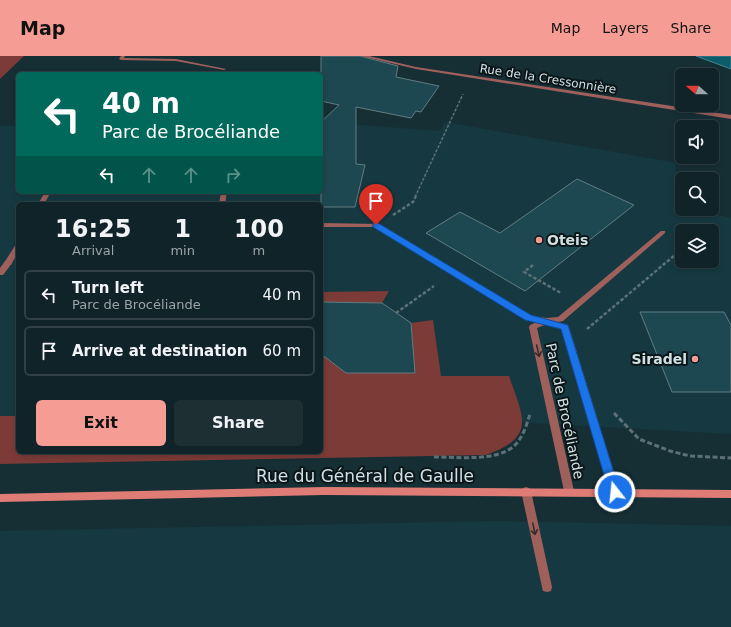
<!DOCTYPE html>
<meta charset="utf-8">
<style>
body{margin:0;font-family:"DejaVu Sans",sans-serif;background:#1e2f34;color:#f1f3f6;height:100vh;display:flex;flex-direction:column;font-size:15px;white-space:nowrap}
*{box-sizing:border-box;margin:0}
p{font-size:13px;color:#9ca4a8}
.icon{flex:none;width:22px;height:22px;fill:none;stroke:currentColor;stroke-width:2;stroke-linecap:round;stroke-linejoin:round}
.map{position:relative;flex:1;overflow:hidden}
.side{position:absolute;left:16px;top:146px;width:307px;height:252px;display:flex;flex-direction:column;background:#102328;border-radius:6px;box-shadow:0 2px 6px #0003,0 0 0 1px #304045}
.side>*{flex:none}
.hud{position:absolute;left:16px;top:16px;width:307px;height:122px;border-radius:6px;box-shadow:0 2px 6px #0003,0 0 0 1px #304045;background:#00695c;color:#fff;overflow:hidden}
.needle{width:26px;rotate:290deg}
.fabs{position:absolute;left:675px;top:12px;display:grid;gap:8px}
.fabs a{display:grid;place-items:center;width:44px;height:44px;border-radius:6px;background:#102328;box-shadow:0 2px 6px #0003,0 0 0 1px #304045;font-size:20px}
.pin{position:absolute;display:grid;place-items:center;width:34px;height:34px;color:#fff;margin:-41px -17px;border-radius:50% 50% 50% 0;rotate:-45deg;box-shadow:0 0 4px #0007}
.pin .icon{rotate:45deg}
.me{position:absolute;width:44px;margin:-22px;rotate:344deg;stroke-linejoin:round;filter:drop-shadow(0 0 3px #0008)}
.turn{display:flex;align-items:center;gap:14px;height:84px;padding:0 20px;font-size:18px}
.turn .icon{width:52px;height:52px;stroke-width:2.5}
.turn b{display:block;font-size:28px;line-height:34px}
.lanes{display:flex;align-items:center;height:38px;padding:0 20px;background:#0003;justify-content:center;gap:20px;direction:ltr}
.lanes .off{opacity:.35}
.eta{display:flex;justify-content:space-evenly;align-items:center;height:68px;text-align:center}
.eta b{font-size:24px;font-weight:700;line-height:28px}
.button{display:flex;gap:8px;margin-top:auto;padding:8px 20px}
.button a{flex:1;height:46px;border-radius:6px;background:#f59c95;color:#111;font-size:16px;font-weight:700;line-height:46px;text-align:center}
.button a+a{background:#1e2f34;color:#f1f3f6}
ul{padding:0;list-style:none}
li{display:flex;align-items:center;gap:12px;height:50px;margin:0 8px 6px;padding:0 12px;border:2px solid #304045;border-radius:6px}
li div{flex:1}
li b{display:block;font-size:15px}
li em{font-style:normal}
header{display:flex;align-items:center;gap:24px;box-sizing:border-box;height:56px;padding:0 20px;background:#f59c95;color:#111}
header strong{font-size:19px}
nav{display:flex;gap:22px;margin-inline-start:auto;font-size:14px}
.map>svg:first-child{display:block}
.built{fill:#163941;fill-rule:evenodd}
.green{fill:#7d3b37}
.water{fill:#0c5c6b;stroke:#47848f}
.building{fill:#1e4851;stroke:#617c83}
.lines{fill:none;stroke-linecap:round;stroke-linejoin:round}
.path-far2{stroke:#5b7176;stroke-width:1.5;stroke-dasharray:3 1.5;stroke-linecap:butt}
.path-far1{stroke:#5b7176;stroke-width:2.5;stroke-dasharray:3.5 2;stroke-linecap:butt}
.path{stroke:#5b7176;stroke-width:3;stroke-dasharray:5 2.5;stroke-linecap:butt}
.lane{fill:#9f605c;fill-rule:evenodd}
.street{fill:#9f605c;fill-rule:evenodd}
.secondary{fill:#e07c76;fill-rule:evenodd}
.oneway{stroke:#372c2c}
.route{fill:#1a73e8;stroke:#114b97}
.poi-dot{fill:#f59c95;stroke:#0b1618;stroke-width:1.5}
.labels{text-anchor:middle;stroke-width:4;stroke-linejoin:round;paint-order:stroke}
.far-street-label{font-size:12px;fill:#d1e0e3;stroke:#0b1618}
.poi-label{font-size:14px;font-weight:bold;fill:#d1e0e3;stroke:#0b1618;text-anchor:start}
.street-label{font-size:14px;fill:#d1e0e3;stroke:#0b1618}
.near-street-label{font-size:17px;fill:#d1e0e3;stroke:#0b1618}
</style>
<header>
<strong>Map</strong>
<nav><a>Map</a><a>Layers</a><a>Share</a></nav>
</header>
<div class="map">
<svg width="731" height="571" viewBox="0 0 731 571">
<rect width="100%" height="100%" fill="#162f35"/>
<path class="built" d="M321,66l119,9 5,-9 231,41 -1,19 7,12v15h8l41,9v216l-215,-12 -195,30v-248h-303v212h-18v-290h18v66h303zM682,175h30v30h-30z
M497,465l234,5v101h-731v-96z"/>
<path class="green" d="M0,0h24l-24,23z
M389,235l-7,12 -61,-1v-10z
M433,264l8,56h68c14,41 28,61 -23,79l-486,9v-48h18v36h303v-98l25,19h68l-3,-50z"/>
<path class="water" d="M696,0h35v13z"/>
<path class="building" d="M321,0h39l38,10 -2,11 43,9 -18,26 -5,-1 -5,7 -55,-11v57l9,1 -10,42h-34v-85l18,-17 -18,-4z
M577,123l57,26 -109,86 -99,-58 34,-21 40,21z
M321,246l61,1 29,20 4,50h-69l-25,-19z
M640,256h84l7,13v67h-59z"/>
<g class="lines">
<path class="path-far2" d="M415,141l48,-103"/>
<path class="path-far1" d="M393,159l20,-13 3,-6
M533,209l-9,7 37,21
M396,257l38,-27
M587,273l88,-74"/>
<path class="path" d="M614,357l25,26 31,12 20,5 41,2
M434,401c23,0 64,5 81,-12 8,-8 12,-21 15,-31"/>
<path class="lane" d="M45,136h6l-7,12h-6z
M221,136h6l-2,12h-6z
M5,205h6l1,2 -9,12h-3v-7z
M526,431l3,1 2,3 21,96 -1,4 -4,1 -4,-1 -1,-4 -21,-96 2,-3z"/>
<path class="street" d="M121,0h4l-1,2 52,1 50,10 -2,1 -48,-9 -55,-1 -2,-1z
M361,0h8l47,11 315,48v4l-315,-50z
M321,167l57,1 153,92 16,2 11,-1 103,-86h4v2l-102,88 -5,1 10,3 1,2 51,165 -2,3 -3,1 -3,-1 -2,-3 -48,-163 -15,-5 -10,4 37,163 -2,3 -3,1 -3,-1 -2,-3 -35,-164 1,-2 7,-3 -11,-2 -151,-93h-54z
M16,188h2v8l-7,13h-6l-1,-2z"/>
<path class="secondary" d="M324,431l407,3v8l-407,-3 -324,7v-8z"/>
</g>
<defs><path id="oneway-shaft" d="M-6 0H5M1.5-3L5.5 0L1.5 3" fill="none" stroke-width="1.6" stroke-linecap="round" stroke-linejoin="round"/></defs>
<g class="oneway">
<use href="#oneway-shaft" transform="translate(538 295) rotate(77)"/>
<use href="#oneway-shaft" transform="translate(534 473) rotate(78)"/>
</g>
<path class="route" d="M373,167h5l153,92 37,10 52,167 -1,4 -4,1 -4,-1 -2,-4 -48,-163 -36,-9 -152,-93z"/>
<g class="poi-dot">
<circle cx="539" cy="184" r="4"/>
<circle cx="695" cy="303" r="4"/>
</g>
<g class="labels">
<g class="far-street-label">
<text transform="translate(548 23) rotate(9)" y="4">Rue de la Cressonnière</text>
</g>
<g class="poi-label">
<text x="547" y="189">Oteis</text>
<text x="687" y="308" text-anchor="end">Siradel</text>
</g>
<g class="street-label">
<text transform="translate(565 355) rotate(78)" y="5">Parc de Brocéliande</text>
</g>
<g class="near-street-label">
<text x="365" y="426">Rue du Général de Gaulle</text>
</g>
</g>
</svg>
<div class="fabs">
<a><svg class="needle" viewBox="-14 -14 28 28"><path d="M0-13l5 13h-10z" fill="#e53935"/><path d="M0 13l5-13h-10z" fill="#9ca4a8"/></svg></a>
<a><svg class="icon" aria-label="sound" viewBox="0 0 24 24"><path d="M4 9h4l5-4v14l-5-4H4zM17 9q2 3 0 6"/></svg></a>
<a><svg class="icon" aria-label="search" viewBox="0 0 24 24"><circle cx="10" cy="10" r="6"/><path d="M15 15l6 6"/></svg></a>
<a><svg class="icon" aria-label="layers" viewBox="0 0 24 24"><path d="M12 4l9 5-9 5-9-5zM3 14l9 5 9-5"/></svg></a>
</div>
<div class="pin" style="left:376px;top:169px;background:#d93025"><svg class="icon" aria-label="arrive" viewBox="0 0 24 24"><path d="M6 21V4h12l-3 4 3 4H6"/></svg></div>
<svg class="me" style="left:615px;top:436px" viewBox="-20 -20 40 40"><circle r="17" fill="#1a73e8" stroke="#fff" stroke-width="3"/><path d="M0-11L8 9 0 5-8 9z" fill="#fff"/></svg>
<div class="hud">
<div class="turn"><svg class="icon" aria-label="left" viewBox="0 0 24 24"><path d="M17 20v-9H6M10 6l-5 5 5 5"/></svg><div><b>40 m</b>Parc de Brocéliande</div></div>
<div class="lanes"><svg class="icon" aria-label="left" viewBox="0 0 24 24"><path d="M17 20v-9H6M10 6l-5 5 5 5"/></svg><svg class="icon off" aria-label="ahead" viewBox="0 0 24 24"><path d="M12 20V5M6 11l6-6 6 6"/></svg><svg class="icon off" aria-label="ahead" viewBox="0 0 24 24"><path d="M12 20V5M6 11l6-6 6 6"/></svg><svg class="icon off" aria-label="right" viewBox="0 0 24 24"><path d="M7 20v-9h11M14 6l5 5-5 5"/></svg></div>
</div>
<section class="side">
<div class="eta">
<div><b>16:25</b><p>Arrival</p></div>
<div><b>1</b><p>min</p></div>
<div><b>100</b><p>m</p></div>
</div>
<ul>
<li><svg class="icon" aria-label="left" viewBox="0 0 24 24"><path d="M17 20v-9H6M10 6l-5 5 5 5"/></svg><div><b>Turn left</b><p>Parc de Brocéliande</p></div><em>40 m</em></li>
<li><svg class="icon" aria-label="arrive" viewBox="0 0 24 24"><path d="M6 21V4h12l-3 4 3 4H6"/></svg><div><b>Arrive at destination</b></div><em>60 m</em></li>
</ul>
<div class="button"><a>Exit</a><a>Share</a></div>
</section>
</div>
